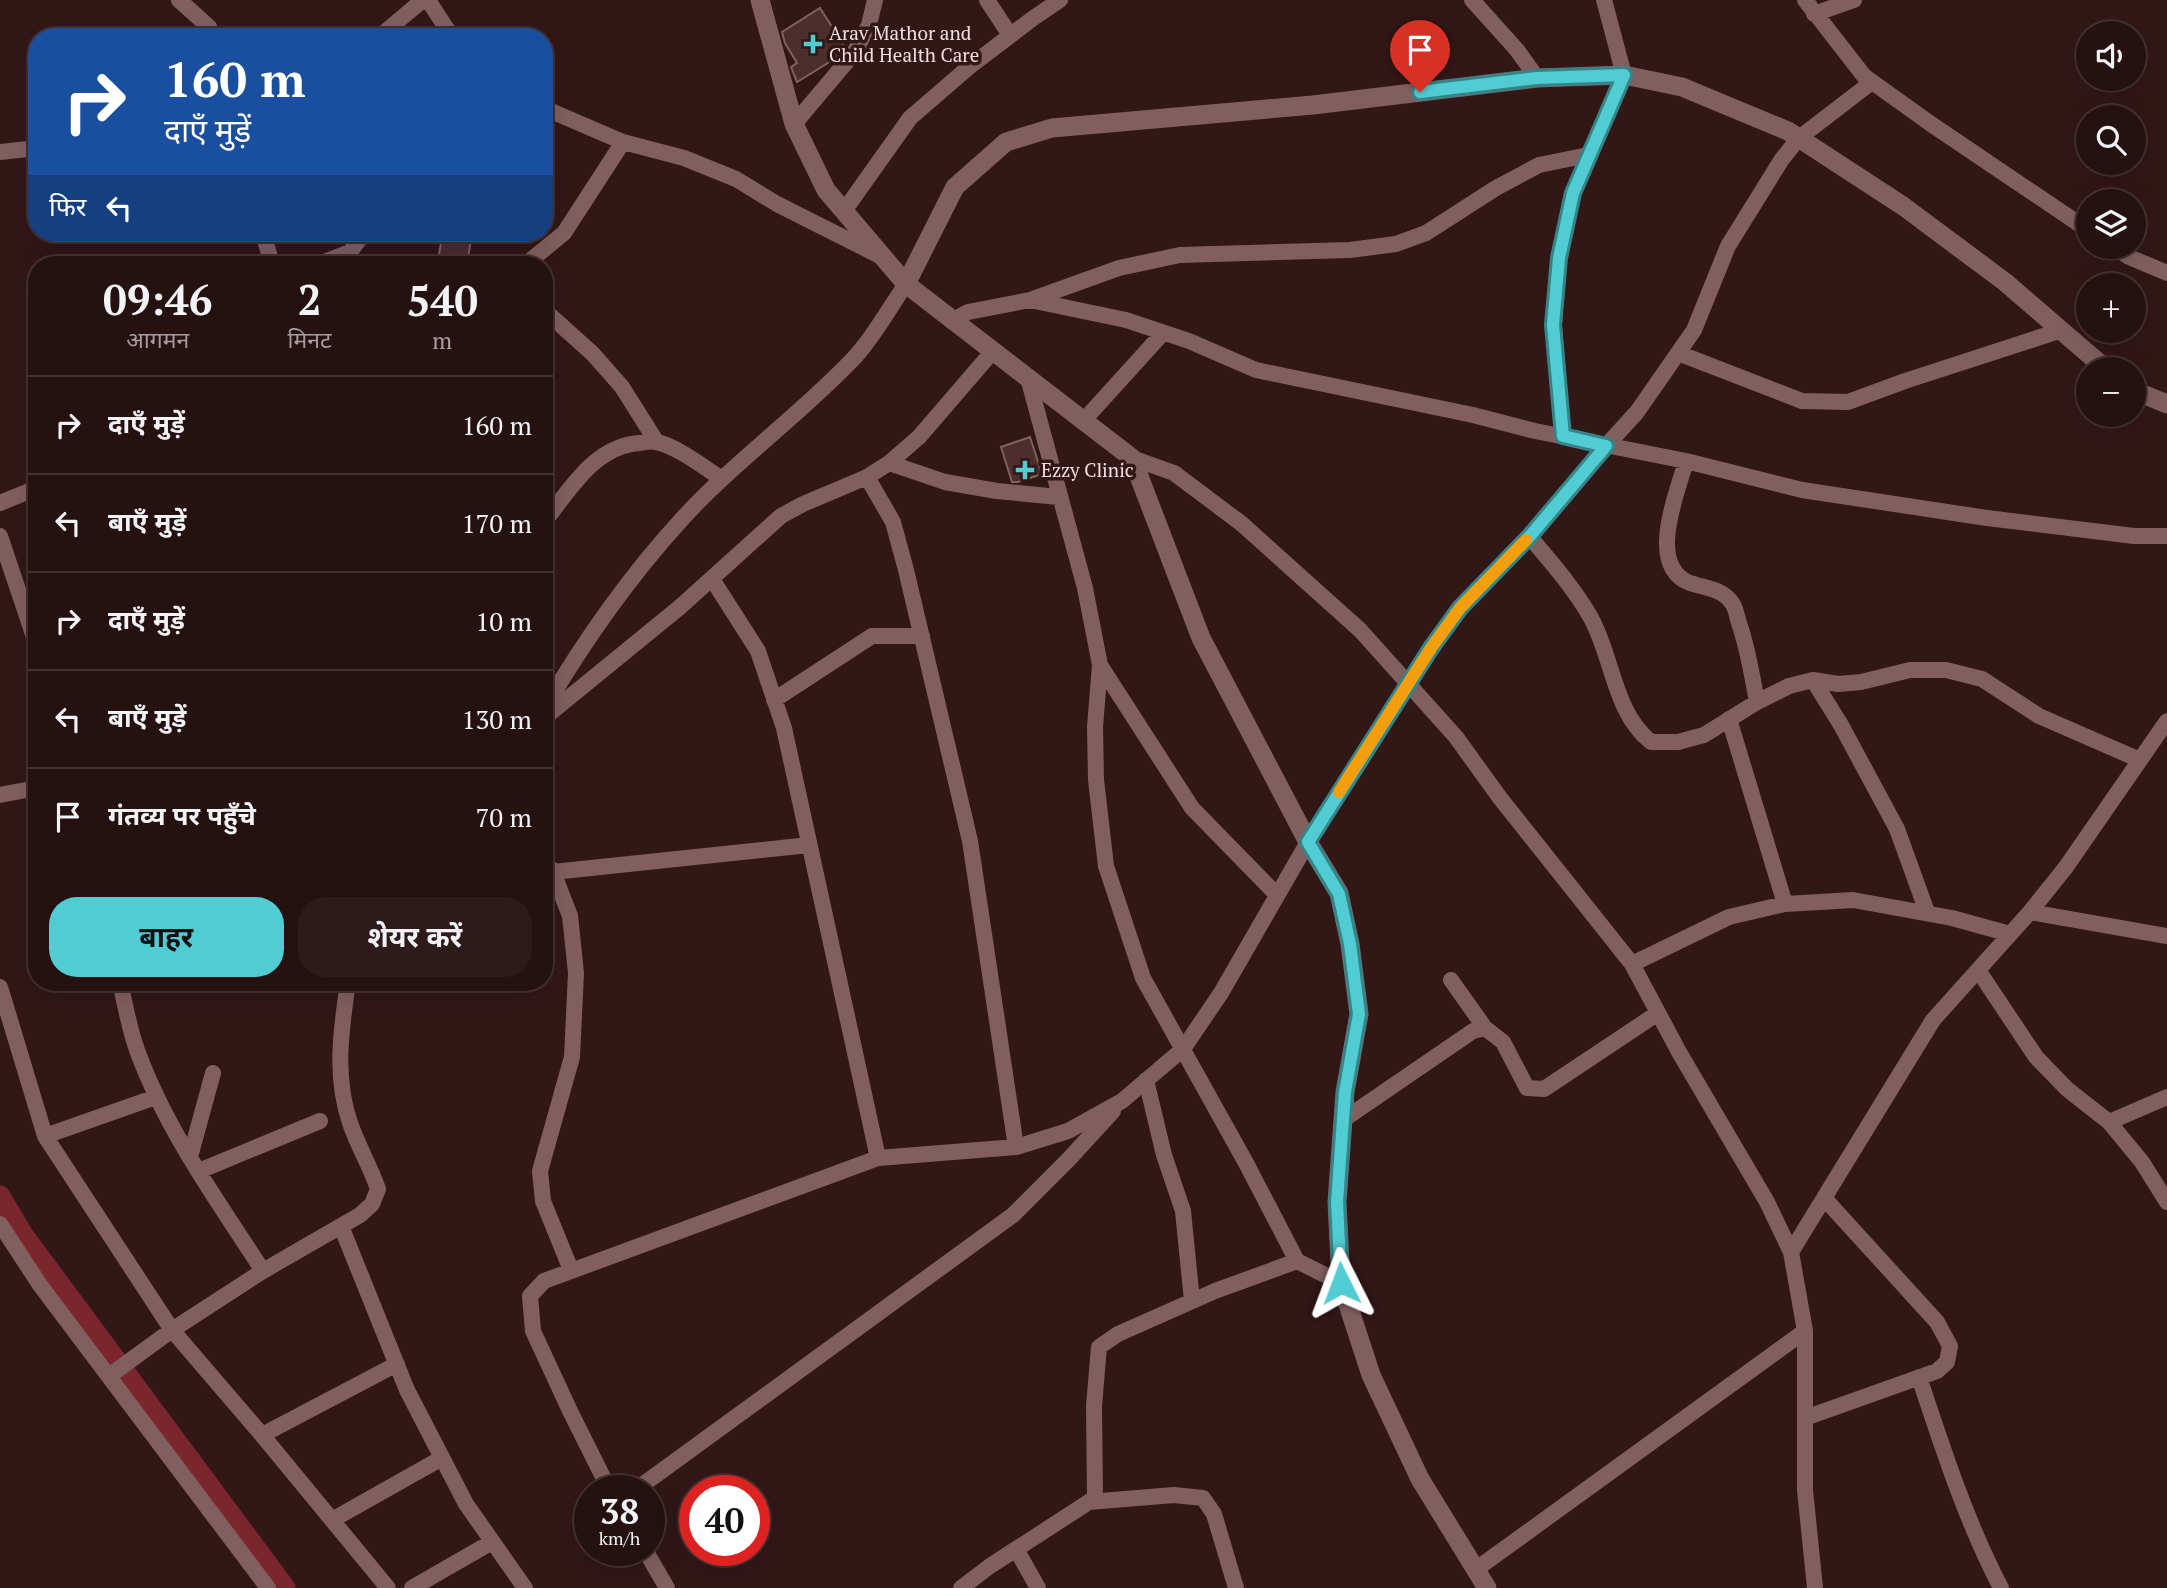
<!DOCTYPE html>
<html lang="hi">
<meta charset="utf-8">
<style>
body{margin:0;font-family:"PT Serif","Noto Sans Devanagari",serif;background:#2e1a1a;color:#f1f3f6;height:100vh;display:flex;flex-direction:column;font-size:26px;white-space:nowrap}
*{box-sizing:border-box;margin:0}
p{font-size:23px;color:#a49d9f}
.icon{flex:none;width:38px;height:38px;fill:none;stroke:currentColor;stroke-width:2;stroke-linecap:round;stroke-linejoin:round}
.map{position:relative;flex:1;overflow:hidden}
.panel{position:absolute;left:28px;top:256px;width:525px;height:735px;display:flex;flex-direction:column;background:#261111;border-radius:28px;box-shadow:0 7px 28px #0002,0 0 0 2px #423131}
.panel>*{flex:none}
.guide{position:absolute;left:28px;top:28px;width:525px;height:214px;border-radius:28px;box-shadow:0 7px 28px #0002,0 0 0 2px #423131;background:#1a4fa0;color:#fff;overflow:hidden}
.tools{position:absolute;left:2076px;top:21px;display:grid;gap:14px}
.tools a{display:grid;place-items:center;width:70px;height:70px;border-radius:50%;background:#261111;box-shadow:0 7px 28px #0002,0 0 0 2px #423131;font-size:35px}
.speed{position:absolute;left:574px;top:1475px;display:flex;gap:14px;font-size:35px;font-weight:700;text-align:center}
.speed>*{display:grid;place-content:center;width:91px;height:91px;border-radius:50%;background:#261111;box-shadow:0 7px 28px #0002,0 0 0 2px #423131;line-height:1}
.speed small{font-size:18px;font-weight:400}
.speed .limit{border:10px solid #d22;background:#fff;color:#111}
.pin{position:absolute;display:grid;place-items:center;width:60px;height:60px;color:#fff;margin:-72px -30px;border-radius:50% 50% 50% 0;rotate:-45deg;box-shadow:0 0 7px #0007}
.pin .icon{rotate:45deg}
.me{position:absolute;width:77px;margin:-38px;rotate:357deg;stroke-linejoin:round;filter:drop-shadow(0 0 5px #0008)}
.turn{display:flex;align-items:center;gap:24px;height:147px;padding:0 21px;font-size:32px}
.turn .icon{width:91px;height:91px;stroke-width:2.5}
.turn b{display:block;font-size:49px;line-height:60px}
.then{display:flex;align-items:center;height:66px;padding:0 21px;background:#0003;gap:14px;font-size:26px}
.eta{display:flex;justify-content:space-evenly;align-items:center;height:119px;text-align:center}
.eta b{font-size:42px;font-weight:700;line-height:49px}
.primary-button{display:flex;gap:14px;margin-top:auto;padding:14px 21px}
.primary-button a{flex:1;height:80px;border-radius:28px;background:#51ccd2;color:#111;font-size:28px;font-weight:700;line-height:80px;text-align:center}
.primary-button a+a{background:#2e1a1a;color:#f1f3f6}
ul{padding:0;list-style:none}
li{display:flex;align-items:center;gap:21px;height:98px;padding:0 21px;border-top:2px solid #423131}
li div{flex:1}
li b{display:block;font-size:26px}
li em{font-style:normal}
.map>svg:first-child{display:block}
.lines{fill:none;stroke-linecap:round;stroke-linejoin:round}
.canal{stroke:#7b252d;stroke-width:21}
.building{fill:#4c2e2e;stroke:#81605f;stroke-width:2}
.minor{stroke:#815f5f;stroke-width:16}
.tertiary{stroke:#815f5f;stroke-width:19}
.route-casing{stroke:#358588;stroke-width:18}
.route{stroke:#51ccd2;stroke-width:12}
.slow{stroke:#f59e0b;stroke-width:12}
.poi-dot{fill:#51ccd2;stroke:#321717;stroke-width:2.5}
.labels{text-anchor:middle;stroke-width:7;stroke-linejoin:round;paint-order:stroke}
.poi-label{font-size:19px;fill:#f3dfdf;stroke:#321717;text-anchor:start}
</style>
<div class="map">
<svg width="2167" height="1588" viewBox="0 0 2167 1588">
<rect width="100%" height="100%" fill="#321717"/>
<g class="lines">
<path class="canal" d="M0,1196l23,39 262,353"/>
</g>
<path class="building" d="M820,8l25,39 -9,11 -39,24 -6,-15 6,-4 -12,-20 -3,-11z
M443,233h29l-5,31h-30z
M1030,437l12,37 -24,8h-6l-11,-35z"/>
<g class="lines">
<path class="minor" d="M179,0l30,27 5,10
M428,0l24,37
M987,0l23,35
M1472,0l45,50 20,28
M1805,0l59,76 67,48 157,106
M1814,14l40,-14
M379,37l44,-37
M544,108l79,34 61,16 52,21 41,25 103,52
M794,124l60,-71 15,-28 6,-25
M0,152l37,-4
M844,211l66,-93 59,-51 63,-48 28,-19
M263,233l9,31
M2113,247l16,10 38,16
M319,264l31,-12 14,-19
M526,264l38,-31 59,-91
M1030,300l89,-32 61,-13 170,-5 46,-6 30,-11 70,-45 43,-23 49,-10
M544,310l49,44 29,33 34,54
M952,321l16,-9 62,-12 96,20 63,21 67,29 217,45 62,16 151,30 116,29 185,28 147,18h33
M1678,353l124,48 46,1 57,-21 157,-51
M1028,378l57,210 15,77 -5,62 1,53 10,86 37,112 103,185 51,98
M1085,419l78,-86
M1563,436l-9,-111 5,-67 14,-65 51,-118 -20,-75
M1132,458l42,15 68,51 118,106 96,107 44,61 132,166 47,88 88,150 24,50 14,79v159l10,98
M1686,461c-9,33 -40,105 4,122 14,5 32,5 42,20 4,5 5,14 7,20 9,26 13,52 18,79
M889,463l56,19 52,9 62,6
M867,477l26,45 13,48 64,271 46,306
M0,503l37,-15
M544,522c26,-32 50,-76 96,-79 5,-1 12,-2 16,-1 19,3 49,26 66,37
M0,536l37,110
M1529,536c22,26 45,52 62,82 22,40 23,95 60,124h27l26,-7 53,-33 32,-16 24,-6 25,4 23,-2 49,-12h36l36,9 57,37 101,44
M712,579l46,72 26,77 94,430
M1100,665l92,143 85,87
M1813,680l28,45 56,104 30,83
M774,700l98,-64h50
M544,709c40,-68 85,-132 138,-190 53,-58 118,-104 172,-161 19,-20 36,-51 52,-74
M544,718l136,-111 101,-91 22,-12 64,-27 22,-14 30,-26 74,-86
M1729,719l56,185
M0,795l37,-7
M544,860l9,12 17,44 6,57 -4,84 -32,114 3,30 28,69
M553,872l256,-27
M2030,912l137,24
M1632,964l97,-47 56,-13 68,-4 99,18 58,16
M1978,970l58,87 31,32 42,33 33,40 25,40
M1451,980l34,48
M120,982c5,22 9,46 17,68 29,80 80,150 126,221
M0,987l45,149 127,194 90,105 126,153
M1146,1080l18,75 19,56 9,90
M1343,1120l130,-89 12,-3 18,14 24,46 17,1 114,-76
M2109,1122l58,-25
M45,1136l111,-39
M190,1157l23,-84
M199,1171l121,-50
M0,1224l40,61 228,303
M341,1226l66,164 59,114 59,84
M1791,1252l142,-232 97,-108 36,-45 101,-146
M109,1376l63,-46 91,-59 97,-56 12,-11 6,-15c-8,-23 -20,-43 -28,-66 -16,-47 -9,-93 -2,-141
M1919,1377c24,72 47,144 82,211
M1805,1418l132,-47 10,-9 3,-16 -13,-24 -113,-124
M262,1435l135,-71
M610,1491l-40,-80 -37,-80 -3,-35 14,-15 334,-123 138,-11 52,-16 54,-30 61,-52 38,-56 87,-151 123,-194 29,-40 69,-72 77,-90 31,-34 57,-82 34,-84 54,-87 17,-21 73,-56
M634,1491l379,-276 56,-56 44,-48
M1089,1502l85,-7 29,3 11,16 22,74
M332,1520l110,-62
M1016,1549l22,39
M645,1550l22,38
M1475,1570l330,-239
M412,1588l80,-46
M961,1588l29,-22 105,-68 -1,-92 5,-59 19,-13 97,-43 82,-30 44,22"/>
<path class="tertiary" d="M760,0l34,124 32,66 80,94 226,174 69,180 107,204 31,51 11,51 9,70 -14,78 -8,110 4,81 30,92 49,104 67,109
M906,284l49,-97 51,-45 46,-14 261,-23 224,-27 87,-3 58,12 106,44 115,75 102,76 101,87
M2133,390l34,14"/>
</g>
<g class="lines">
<g class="route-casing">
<path id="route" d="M1341,1283l-4,-81 8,-110 14,-78 -9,-70 -11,-50 -31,-52 123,-194 29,-40 70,-72 76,-90 -43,-10 -10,-111 6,-67 14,-65 51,-118 -87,3 -117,14"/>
</g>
<use href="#route" class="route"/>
<path class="slow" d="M1339,792l92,-144 29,-40 66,-68"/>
</g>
<g class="poi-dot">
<path d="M809.5 33.5h7v7h7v7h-7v7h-7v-7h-7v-7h7z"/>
<path d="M1021.5 459.5h7v7h7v7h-7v7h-7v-7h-7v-7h7z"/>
</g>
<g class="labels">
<g class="poi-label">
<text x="829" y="40">Arav Mathor and<tspan x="829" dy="22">Child Health Care</tspan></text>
<text x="1041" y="477">Ezzy Clinic</text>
</g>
</g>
</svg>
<div class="tools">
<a><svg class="icon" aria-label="sound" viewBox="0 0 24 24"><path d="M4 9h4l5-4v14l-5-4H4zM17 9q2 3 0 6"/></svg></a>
<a><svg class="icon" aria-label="search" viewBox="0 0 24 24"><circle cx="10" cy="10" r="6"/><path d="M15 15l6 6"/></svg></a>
<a><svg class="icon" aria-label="layers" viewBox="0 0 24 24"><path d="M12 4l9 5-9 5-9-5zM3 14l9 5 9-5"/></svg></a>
<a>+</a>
<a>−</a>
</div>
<div class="speed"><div>38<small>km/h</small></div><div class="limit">40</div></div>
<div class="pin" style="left:1420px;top:92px;background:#d93025"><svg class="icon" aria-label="arrive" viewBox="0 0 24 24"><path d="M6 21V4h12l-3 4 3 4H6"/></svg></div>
<svg class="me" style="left:1341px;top:1283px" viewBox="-20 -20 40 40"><path d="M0-17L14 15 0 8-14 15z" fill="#51ccd2" stroke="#fff" stroke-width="4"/></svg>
<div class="guide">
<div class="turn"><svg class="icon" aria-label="right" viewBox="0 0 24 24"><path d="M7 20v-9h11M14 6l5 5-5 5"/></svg><div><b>160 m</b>दाएँ मुड़ें</div></div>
<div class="then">फिर<svg class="icon" aria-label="left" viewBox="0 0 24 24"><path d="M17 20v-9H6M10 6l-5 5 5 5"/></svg></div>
</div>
<section class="panel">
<div class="eta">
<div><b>09:46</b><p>आगमन</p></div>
<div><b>2</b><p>मिनट</p></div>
<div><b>540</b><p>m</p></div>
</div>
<ul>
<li><svg class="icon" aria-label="right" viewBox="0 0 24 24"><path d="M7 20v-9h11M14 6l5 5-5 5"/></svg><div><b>दाएँ मुड़ें</b></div><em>160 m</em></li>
<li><svg class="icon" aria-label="left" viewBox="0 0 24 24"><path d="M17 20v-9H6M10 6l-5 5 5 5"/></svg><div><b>बाएँ मुड़ें</b></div><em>170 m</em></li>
<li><svg class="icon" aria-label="right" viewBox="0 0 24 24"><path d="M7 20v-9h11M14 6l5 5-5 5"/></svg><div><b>दाएँ मुड़ें</b></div><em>10 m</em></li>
<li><svg class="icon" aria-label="left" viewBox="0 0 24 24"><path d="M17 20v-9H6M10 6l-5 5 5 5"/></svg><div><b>बाएँ मुड़ें</b></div><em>130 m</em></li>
<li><svg class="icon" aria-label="arrive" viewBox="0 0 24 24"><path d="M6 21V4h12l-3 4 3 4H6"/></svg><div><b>गंतव्य पर पहुँचे</b></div><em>70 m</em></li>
</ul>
<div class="primary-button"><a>बाहर</a><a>शेयर करें</a></div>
</section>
</div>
